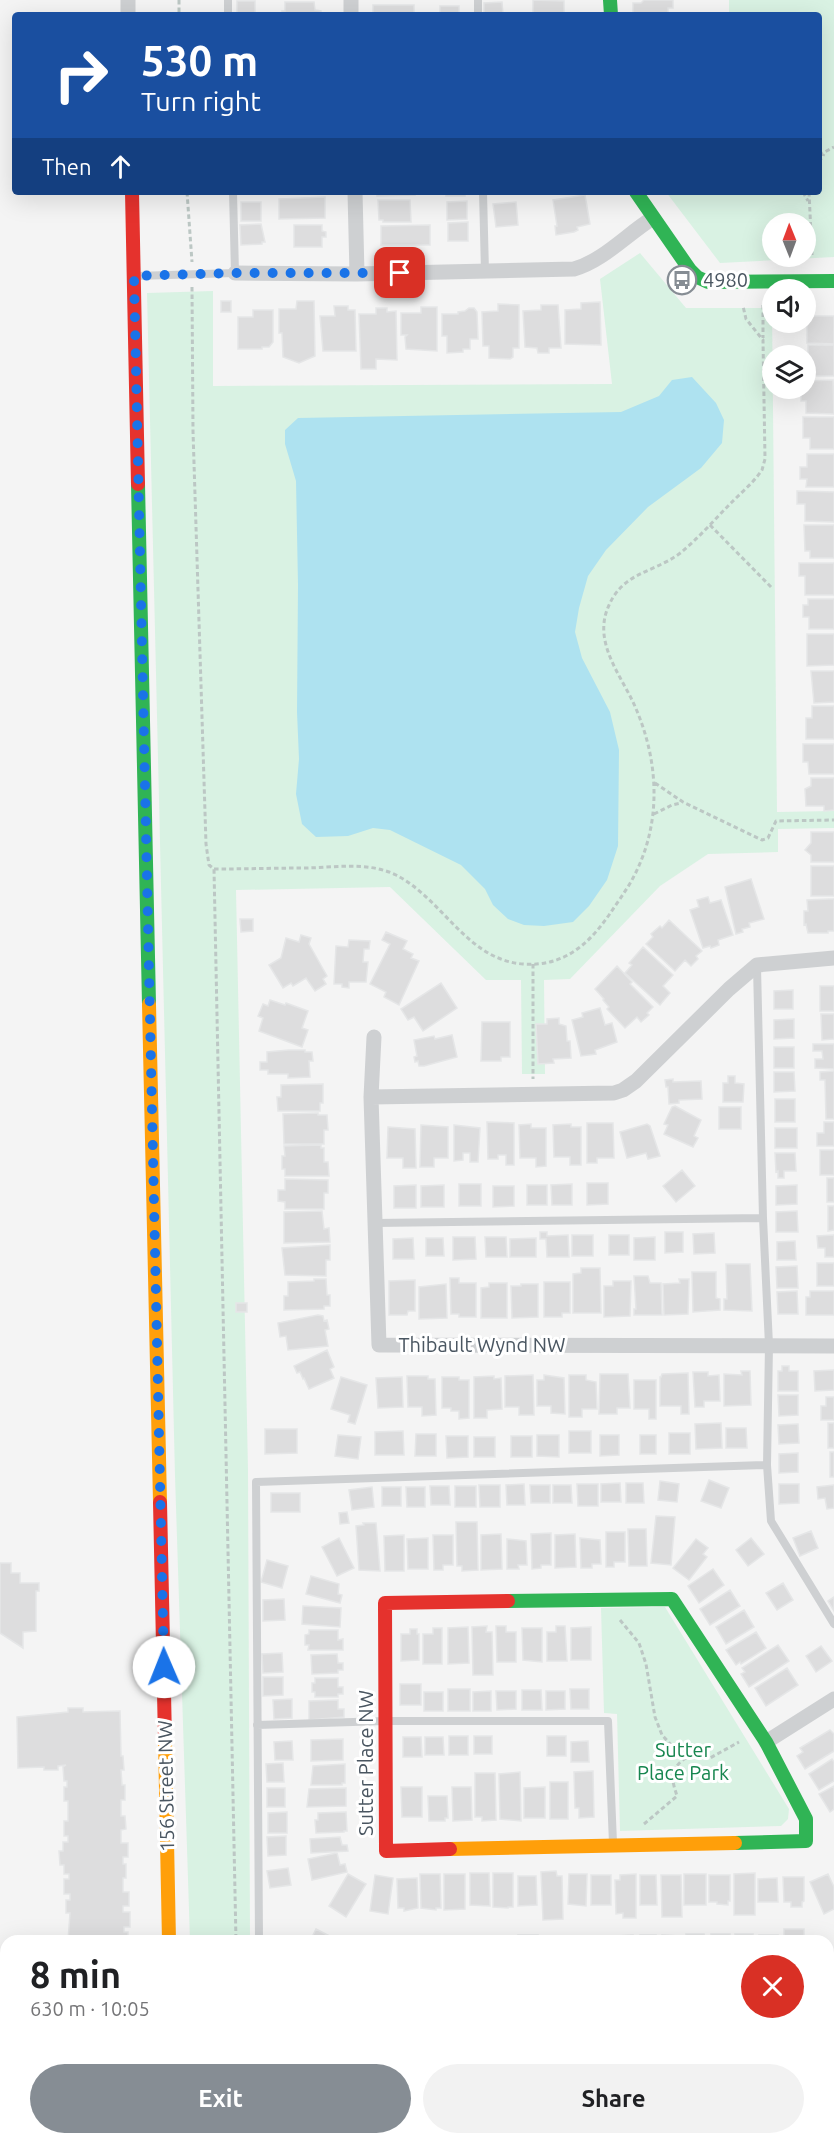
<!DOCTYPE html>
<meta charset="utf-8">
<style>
body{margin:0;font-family:Ubuntu,sans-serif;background:#f2f2f2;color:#202124;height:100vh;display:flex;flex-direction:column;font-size:22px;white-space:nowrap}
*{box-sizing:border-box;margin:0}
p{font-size:20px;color:#757577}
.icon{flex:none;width:33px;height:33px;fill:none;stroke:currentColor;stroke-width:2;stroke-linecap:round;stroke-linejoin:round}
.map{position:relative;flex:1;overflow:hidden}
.sheet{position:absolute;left:0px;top:1935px;width:834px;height:210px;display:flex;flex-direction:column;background:#fff;border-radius:18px 18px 0 0;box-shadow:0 6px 24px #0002}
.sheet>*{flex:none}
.guide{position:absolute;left:12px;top:12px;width:810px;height:183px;border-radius:6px;box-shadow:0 6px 24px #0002;background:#1a4fa0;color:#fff;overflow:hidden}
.needle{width:39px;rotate:359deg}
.controls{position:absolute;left:762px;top:213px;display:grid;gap:12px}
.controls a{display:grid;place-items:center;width:54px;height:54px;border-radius:50%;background:#fff;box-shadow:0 6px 24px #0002;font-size:30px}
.pin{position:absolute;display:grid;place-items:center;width:51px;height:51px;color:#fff;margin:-26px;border-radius:12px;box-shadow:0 3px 9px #0006}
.me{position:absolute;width:66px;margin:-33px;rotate:359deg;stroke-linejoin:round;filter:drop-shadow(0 0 4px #0008)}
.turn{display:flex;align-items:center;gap:21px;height:126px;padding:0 30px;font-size:27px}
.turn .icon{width:78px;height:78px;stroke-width:2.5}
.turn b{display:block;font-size:42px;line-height:51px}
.then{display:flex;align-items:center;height:57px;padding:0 30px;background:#0003;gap:12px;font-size:22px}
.round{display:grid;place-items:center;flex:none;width:63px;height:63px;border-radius:32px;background:#f2f2f2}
.headline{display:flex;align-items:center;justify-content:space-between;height:102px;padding:0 30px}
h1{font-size:36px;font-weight:600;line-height:45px}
.button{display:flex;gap:12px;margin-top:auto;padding:12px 30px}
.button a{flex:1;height:69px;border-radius:36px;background:#868d94;color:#fff;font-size:24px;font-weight:600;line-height:69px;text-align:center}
.button a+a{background:#f2f2f2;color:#202124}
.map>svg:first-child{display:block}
.green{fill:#d9f2e3;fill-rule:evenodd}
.water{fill:#aee2f0}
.building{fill:#ddddde;stroke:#e5e6e7;stroke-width:1.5}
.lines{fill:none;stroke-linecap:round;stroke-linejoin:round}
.path{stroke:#bcc7c4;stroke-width:3;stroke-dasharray:4.5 3;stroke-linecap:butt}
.lane{stroke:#ced0d2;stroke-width:8}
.street{stroke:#ced0d2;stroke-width:15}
.fast{stroke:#30b455;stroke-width:14}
.slow{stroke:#ff9f0a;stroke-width:14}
.jam{stroke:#e5322d;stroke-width:14}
.route{stroke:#1a73e8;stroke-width:10;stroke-dasharray:0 18}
.labels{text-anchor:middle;stroke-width:6;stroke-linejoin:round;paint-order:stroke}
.poi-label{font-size:20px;fill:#4a5661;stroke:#fff;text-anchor:start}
.street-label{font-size:20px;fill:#4a5661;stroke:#fff}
.park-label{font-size:20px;fill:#17864f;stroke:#fff}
</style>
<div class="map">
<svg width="834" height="2145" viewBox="0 0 834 2145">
<rect width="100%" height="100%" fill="#f4f4f4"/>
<path class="green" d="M729,0h105v257l-114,6 -54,-71h153v-177h-90zM772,224h34v32h-34z
M640,253l46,55h86l5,504 57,-1v17l-56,1v23l-70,2 -48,32 -90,93 -26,1 1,94h-23l-1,-94h-35l-96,-93 -154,3 12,580 2,471h-60l-15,-465 -28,-1183 66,-2v95l399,-2 -12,-105z
M665,1607l124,202 -1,10 -7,7 -161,5 -3,-117 -13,-1 -3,-105z"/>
<path class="water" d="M692,377l24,26 8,17 -2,23 -21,25 -53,39 -42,43 -18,26 -9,32 -4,24 7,26 28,54 9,38 -1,96 -11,34 -18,26 -16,16 -29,4 -20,-1 -16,-6 -15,-14 -8,-16 -24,-24 -71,-35 -17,-2 -25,8 -32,1 -14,-13 -6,-30 3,-35 -2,-47 1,-127 -2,-104 -11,-37v-14l13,-12 323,-6 38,-16 13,-16z"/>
<path class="building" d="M533,0l31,1v14h-31z
M644,0h29v8h-5v7h-35v-12h8z
M237,1h18v14h-18z
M285,2h29l1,8 6,1v4h-39v-4h3z
M502,2l1,13h-19v-12z
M373,5h41v10h-41z
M440,6h19v9h-19z
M289,192h37v1l-37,1z
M377,192h38v3l-38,1z
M446,192h19v4h-19z
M585,195l5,29 -13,3 1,3 -4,2 -18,3 -1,-9h2l-4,-26z
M325,197v21l-46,1v-20z
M378,200h32l1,22h-28v-2h-4z
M467,201v18l-20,1v-18z
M241,202h20v19h-20z
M516,202l2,23 -22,2 -3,-23z
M468,222v19h-20v-18z
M261,224l4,18h-3v2l-21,1 -1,-20z
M294,225h28v6l4,1v5h-4v10h-28z
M430,225v20h-49v-19z
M221,301h10v11h-10z
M297,301h17l1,55 -16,7 -16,-6 -1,-24h-3v-24h17z
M600,302l1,43 -36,-1v-34l16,-1v-6z
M498,304l21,1v43h-6v9l-3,2 -21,-1v-12h-6l-1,-34 16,-1z
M541,305h17l3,43h-12v5h-11l-1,-5 -12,-1 -2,-36 18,-1z
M334,306h14v4h7l1,41h-33l-3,-35h15z
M421,307h16v44l-31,-2 -1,-12 2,-2h-6v-22h20z
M376,308h11v4l9,-1 1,49 -21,-1v10h-15l-2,-55h17z
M469,308h5l3,4 1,27h-8v10h-7v3l-16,1v-17h-5v-22h16v-2l7,-1z
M253,310h20v32l-4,5h-7v2h-24v-32h15z
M807,316h27v28l-27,-1z
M808,345h26v31h-23v-7h-5l-1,-14h3z
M833,380l1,34 -28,-1v-12h-5v-13h5v-7z
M803,417h31v32h-24v-11h-7z
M807,454h27v33h-28l1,-8h-7v-12h7z
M797,491l37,1v30l-29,-1v-17h-8z
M804,525h30v33h-24v-7h-5z
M799,563h35v32h-29v-19h-6z
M808,599h26v30h-25v-12h-6v-12h5z
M807,634h27v31l-27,1z
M811,671h23v31l-20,1z
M812,706h22v33h-28v-21h6z
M803,744h31v30h-25l-1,-12h-5z
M811,778h23v32l-10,1v-5h-18l-1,-17 6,-3z
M811,832h23v30h-23v-7l-6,-5 6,-7z
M811,866h23v30h-23z
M751,879l13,40 -15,4 1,4 -8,2 1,3 -7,2 -11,-47z
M708,897l2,6 11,-3 12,35 -15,5 1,5 -8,3 -1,-2 -7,2 -13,-38 9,-3 -2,-7z
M829,899h5v32h-6v2h-20l-2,-9 -2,1v-14h4l-1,-11z
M240,919h13v12l-12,1z
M669,920l33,31 -6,5 2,3 -7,7 -6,-6 -10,11 -29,-27 7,-7 -2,-3 9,-8 2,2z
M386,932l21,9 -4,8 10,5 -2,4 8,3 -20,44 -15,-8 2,-5 -16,-8 20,-40 -8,-4z
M301,935l10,3 -2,6 18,32 -4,3 3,5 -11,7 -9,-13 -13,8 -2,-3 -8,5 -14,-23 12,-7 5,-20 13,4z
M349,940l21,1 -1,8h-5l-1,13h5l-2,20h-17v6l-7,-1v-3h-8l2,-38 12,1z
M643,947l30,28 -10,11 7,7 -10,12 -35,-32 7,-8 -3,-2z
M617,966l15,16 -2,2 23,23 -6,6 2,2 -8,7 -4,-5 -12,11 -18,-19 2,-2 -6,-7 1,-1 -9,-10z
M441,983l16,25 -34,23 -9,-14 -6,3 -7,-11z
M820,986h14v25h-14z
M793,990v19h-19v-18z
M270,1000l15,5 1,-2 22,8 -6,17 6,2 -6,17 -43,-16 4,-13 -5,-2 5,-12 5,2z
M600,1008l5,17 7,-2 5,19 -22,8 1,4 -15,2 -9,-36 11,-3 -1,-4z
M821,1014h13v25l-12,1z
M559,1018v6l7,2 1,15h3l1,17 -18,1 1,4 -16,1 -2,-40h11v-5z
M794,1019v19l-20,1v-19z
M482,1022h28v35h-9v4h-20z
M452,1035l5,22 -33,9h-5l-1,-5 -3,1 -1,-5 3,-1 -3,-16 20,-4 1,3z
M813,1044h21v25l-19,-1v-9h8l-1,-8h-9z
M774,1047h20v21h-20z
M289,1050h16v2h7l1,9h-4l1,16 -22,1v-4h-20v-4h-8v-8h7v-10z
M834,1071v48h-8l-1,-39h-5v-8z
M774,1072h20l1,19 -21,1z
M728,1076h7v7l9,1 -1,18h-20v-19h5z
M673,1079v3l28,-1 1,18 -23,1v3l-10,1 -1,-17h-2l-1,-7z
M323,1084v19h-3v8h-42l-1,-14h4v-12z
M775,1099h20v23h-20z
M675,1106l26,14 -7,16 4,2 -5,9 -29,-13 4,-9 -4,-1 8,-17z
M719,1107h22v22h-22z
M318,1113v2h9l1,15h-4v14h-40l-1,-30z
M487,1122l27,1v42h-8v-10h-8v4h-10z
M824,1122h10v24h-17v-13h7z
M587,1123h26l1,35h-17v5h-10z
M531,1124v4h15v38l-10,1v-9h-16l-1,-33z
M571,1124v3h10v38h-11v-8h-16l-1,-32z
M647,1124l3,2 10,30 -12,3 -2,-6 -19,5 -7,-26z
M421,1125l27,2v31h-14v9h-14z
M454,1125l26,3 -2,34h-8v-9h-7v7l-9,1z
M388,1127l27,2 1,39h-13v-10h-16z
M775,1128h22v20h-22z
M321,1145v3h3v14h4l1,14h-44v-7h-3v-13h3l-1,-10z
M820,1150h14v25h-14z
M775,1153h20l1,18h-12v7h-6v-7l-2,1z
M682,1170l13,16 -19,16 -13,-16z
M827,1178h7v24h-7z
M285,1179l43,1v13h-4v16h-39v-7l-7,-1v-11h7z
M587,1183h21v21l-21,1z
M459,1184h22v22h-22z
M572,1184v21h-20l-1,-20z
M416,1185v23h-22v-22z
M444,1185v22h-23v-21z
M527,1185h20v20h-20z
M797,1185v19l-21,1v-19z
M493,1186h21v20l-21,1z
M828,1206h6v24l-6,1z
M322,1211l2,18 5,-1 1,14 -46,1v-31z
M797,1211l1,21h-22v-20z
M540,1232h7v4l21,-1 1,22h-22l-1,-18h-6z
M665,1232h18v20l-18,1z
M714,1233l1,20 -21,1 -1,-20z
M572,1235h21v21h-21z
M609,1235h20v20h-20z
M834,1235v22h-9v-9h-7l-1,-12z
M453,1237h22l1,22 -23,1z
M485,1237h21l1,20h-21z
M655,1237v23h-21v-22z
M413,1238l1,21h-21v-20z
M426,1238h17l1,18h-18z
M536,1238v19h-26v-18z
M795,1241l1,19h-19v-18z
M330,1245v15h-4v16l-41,-1 -3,-27z
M817,1263h17v23h-17z
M726,1264h24l2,47 -28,-1v-11h3z
M797,1266l1,22h-21l-1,-21z
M581,1268h19l1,45h-28v-39l8,-1z
M692,1272h24v26l4,1v11l-27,2z
M634,1276h14l2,7h11l1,32h-28v-6h2z
M450,1278h9v5h17v34h-17v-3h-8z
M314,1279h12l1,16h3v11h-6v3l-40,1v-14h4v-14l26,-1z
M679,1279h10l-1,35 -24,1 -1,-31 17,-1z
M415,1280v31h-7l-1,4h-18v-34z
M613,1281h18l-1,35 -26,1v-31h9z
M544,1282h26v31h-8v4h-18z
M489,1283h18v35h-26v-30l8,-1z
M446,1284l1,34 -28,1v-32z
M521,1284h17v33l-26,1 -1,-32h10z
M797,1291l1,23h-20l-1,-22z
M810,1291h24v24h-28v-18h4z
M236,1303h11v9h-11z
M318,1315l5,1 1,5 3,-1 2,9 -4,1 3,16 -40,4 -2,-14 -6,1 -2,-14z
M327,1350l7,17 -4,2 4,9 -25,11 -5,-11 -1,1 -3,-7 -3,1 -3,-7z
M782,1366h7v5h9v20h-20v-20h4z
M834,1370v20l-19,1 -1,-20z
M741,1371h9l1,34 -27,1v-32l18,1z
M693,1372h15v4l11,-1 1,26h-16v6h-9z
M688,1373l1,41h-8v-8h-21v-29h1l1,-3z
M600,1374h28l2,34h-13v6h-18z
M533,1375l1,40h-15v-8h-14v-31z
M544,1375l20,3 1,36 -14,-1v-7h-14v-26h7z
M569,1375h17v5l10,2 1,27h-15v8h-13z
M407,1376h21v3h7l1,36 -14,1v-9h-14z
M494,1376v3l7,-1 1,31 -15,1v8h-13v-41z
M341,1377l26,8 -12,39 -7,-2 2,-7 -19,-6z
M402,1377l1,30 -25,1 -2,-30z
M442,1377h17v3h10v38l-10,1v-8h-8v-3h-9z
M634,1380h22v39h-7v-10h-15z
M778,1395h20v20l-19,1z
M826,1397h8v23h-13v-14h5z
M721,1423l1,25 -26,1 -1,-25z
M828,1423h6v25h-6z
M798,1424l1,19 -20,1 -1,-19z
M726,1428h20l1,20h-21z
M265,1429h32v24l-32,1z
M403,1431l1,24h-29v-23z
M569,1431h22v22h-22z
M669,1433h21v21h-21z
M416,1434h20v22h-21z
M338,1435l23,2 -3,22 -23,-3z
M537,1435h22v22l-22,-1z
M600,1435h19v20l-19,1z
M640,1435h16v19h-16z
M446,1436h22v21l-21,1z
M511,1436h21v21h-21z
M474,1437h21v20h-21z
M830,1452h4v25h-4z
M798,1453v19l-19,1v-19z
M709,1480l20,8 -8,20 -20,-7z
M660,1481l19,3 -2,18 -19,-2z
M620,1483l1,19h-20v-18z
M626,1483h17l1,20h-18z
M524,1484l1,21h-18l-1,-20z
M577,1484h21v22h-20z
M779,1484h20v19l-20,1z
M479,1485h21v22h-20z
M530,1485h20v18h-19z
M553,1485h18l1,18h-19z
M834,1485v23l-7,1 -2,-11 -7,1 -1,-12z
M430,1486h19l1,19h-19z
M455,1486h21v21h-21z
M372,1487l2,20 -22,3 -3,-20z
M382,1487h19v19h-19z
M406,1487h19v20h-18z
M271,1493h29v19h-29z
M347,1512l2,11 -9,1 -1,-11z
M656,1516l19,1 -4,48 -20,-2z
M456,1522h21l1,48 -16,1v-5h-5z
M363,1523h13l4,48 -21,-1 -3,-44 8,-1z
M628,1529h18l1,37h-18z
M811,1531l7,17 -18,8 -7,-18z
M606,1532h19v30h-11v5h-8z
M551,1533v32h-10v3l-9,1 -1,-35z
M501,1534l1,35 -21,1v-35z
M575,1534l1,33 -21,1v-33z
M404,1535v36h-19l-1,-35z
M433,1535h20v30h-10v5h-9z
M339,1538l15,30 -17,8 -15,-29z
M428,1538v31h-20l-1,-30z
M580,1538l20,2 1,24h-9v4h-11z
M751,1538l13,16 -16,12 -12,-16z
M507,1539l19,2 1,24h-9l1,4h-12z
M696,1539l12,9 -5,6 4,3 -18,23 -16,-12z
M267,1560l21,6 -6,22 -21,-6z
M0,1563h11v10h9v10h19v8h-3v40l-13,1v16l-23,-15z
M713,1569l11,16 -25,18 -11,-17z
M311,1576l28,8 -1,10 4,1 -2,8 -34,-9z
M783,1583l10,17 -16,10 -11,-17z
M730,1590l10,16 -30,19 -10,-16z
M834,1597v14l-6,-10z
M284,1599l1,21 -22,1v-21z
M303,1606l38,2 -1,19 -38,-3z
M744,1610l10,17 -28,17 -10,-17z
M487,1626l-1,6h6l1,43h-20l-1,-48z
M496,1626h10v6h10v30h-19z
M556,1626h9l2,35h-20v-29h9z
M468,1627l1,36 -21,1v-36z
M591,1627v33h-20v-32z
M433,1628h9v36h-19v-30h10z
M522,1628h20v34l-19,-2z
M410,1629h7v5h2v26l-18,1v-27h9z
M309,1630h29v10l5,-1v11h-35l1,-5h-4v-10l4,-1z
M756,1632l10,16 -25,16 -1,-2 -4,3 -10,-15z
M778,1645l11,16 -40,26 -8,-13 4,-2 -3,-4z
M821,1646l11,15 -16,11 -10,-16z
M282,1653l1,19 -20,1 -1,-19z
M337,1654l1,9h5v7h-5v3l-26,1 -1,-19z
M787,1668l11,17 -32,21 -11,-18z
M263,1677h20v18l-20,1z
M315,1678h23v9h5v7h-5v3h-23v-5h-3v-9h3z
M400,1684h21v21h-21z
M448,1689h22v22h-22z
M570,1689h19v20h-18z
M522,1690h19l1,20h-20z
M491,1691v20h-18v-19z
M496,1691h20v18l-19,1z
M546,1691h19v18l-19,1z
M424,1692h19v19h-19z
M292,1699v19l-18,1 -1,-19z
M338,1700v9h6v8l-35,3v-19z
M68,1708h15v4l37,-1 1,45h2l1,14h-3l1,15h3v15h-4v16h4l1,13 -5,1v13h7v14h-5v7h3v14h-3v14h6v14h-6v6h7v15h-6v5h4v9h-60l2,-28h-4v-13h4v-6h-6v-15h5v-5h-5v-9h-4l-1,-14h4v-9h5v-6h-4v-15h4v-20h-4v-14h3v-6h-3l-1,-14 3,-2 -8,1v4h-14v-3l-26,1 -1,-51 51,-5z
M830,1730l4,4v17l-29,18 -8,-13 6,-4 -3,-4z
M449,1736h19v19h-19z
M474,1736h18v18h-18z
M547,1736h19v20h-19z
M403,1737h18l1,20h-19z
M425,1737h18l1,18h-19z
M343,1739v21l-32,1v-21z
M292,1741l1,19h-18l-1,-18z
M588,1741l1,21h-18v-20z
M832,1759l2,3v19l-15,9 -10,-16z
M283,1763l1,19h-17l-1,-18z
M345,1764v19h-3v2h-31l2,-19z
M593,1771l1,46 -15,1v-10h-4l-1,-36z
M520,1772l1,49 -21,-2 -1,-45z
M475,1773h20l1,47 -14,1v-4h-7z
M550,1782h18v37h-18z
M834,1786v23l-4,3 -11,-18z
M401,1787h21v30h-20z
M452,1787h19l1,33 -19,1z
M545,1787v31h-21v-30z
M267,1788h18v19h-18z
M346,1788v18l-39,1 2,-18z
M428,1796h19l1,22h-3v3h-16z
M287,1812v21h-19v-20z
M346,1812l1,19h-3v1l-28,1 -1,-13h3v-7z
M286,1836v19l-18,1 -1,-19z
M340,1837l2,8h5l1,6 -37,2 -1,-14z
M337,1853l3,12 5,-1 2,8 -35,8 -4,-21z
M288,1868l3,17 -21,3 -3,-17z
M556,1871l1,5h5l1,43 -20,1 -2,-48z
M470,1873h19l1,33 -20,-1z
M493,1873h20v34h-5v1l-15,-1z
M755,1873v42h-21v-41z
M348,1874l18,10 -20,33 -17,-11z
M420,1874h20l1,34h-5v2l-15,-2z
M444,1874h21v35l-21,1z
M569,1874h18l-1,32 -18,-2z
M636,1874v44h-13v-5l-7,1 -1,-34h5v-5z
M684,1874h22v31h-22z
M828,1874l6,13v22l-10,5 -14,-32z
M375,1875l18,3 -5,36 -18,-3z
M591,1875h20v30h-20z
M640,1875h16l1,30h-17z
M661,1875h20l1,42h-20z
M709,1875h21v26h-2v4l-11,-1v-2h-8z
M518,1876h18l1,29 -19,1z
M783,1877h21v24l-2,1v5h-11v-5h-7z
M417,1878l1,30 -14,3v-3h-6l-1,-29z
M777,1878l1,24h-20v-23z
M316,1929l23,12h-29z
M784,1929h20v12h-20z
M686,1934h18l1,7h-19z
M711,1934h19v7h-19z
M735,1934h18v7h-18z
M518,1935h20v6h-20z
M633,1935v6h-17v-5z
M640,1935h16v6h-16z
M662,1935l18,1v5h-18z
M759,1935h19v6h-19z
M493,1937h19l1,4h-20z
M585,1937v4h-19v-3z
M367,1938l19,2v1h-19z
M399,1938h18l1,3h-19z
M542,1938h19v3h-19z
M590,1938h20v3h-19z
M828,1978h6v22h-6z
M834,2027v27h-6v-26z
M5,2037h1v47h-6v-45z
M828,2126h6v19h-33v-6h27z
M0,2138l7,1v6h-7z
M11,2139h37v6h-37z
M51,2139h38v6h-37z
M93,2139h32v6h-32z
M273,2139h21v6h-21z
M306,2139h38v2h2v4h-40z
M412,2139h33v6h-33z
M472,2139h19v6h-18z
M548,2139h48v6h-48z
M656,2139h38v6h-38z
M714,2139h20v6h-20z
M762,2139h19v6h-19z"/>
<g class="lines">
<path class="path" d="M179,0v15
M819,155l15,-8
M819,162l5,-8
M187,192l5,70
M803,192l5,9
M809,192l3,63
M192,287l1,144 13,413 3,21 5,4 22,1072
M763,305v33
M710,525l62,63
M655,783l28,19 79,38 6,-2 8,-17 58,-1
M654,814l18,-9 9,-2
M214,869c32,0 63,-1 94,-1 29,-1 62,-6 88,7 47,24 71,85 127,89 40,3 65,-19 86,-49 8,-12 17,-24 24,-37 30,-56 26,-120 0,-176 -14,-29 -38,-59 -26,-92 14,-38 44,-36 72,-56 19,-15 36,-35 53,-52 10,-10 22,-20 30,-32l3,-11 -2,-119 -17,-21 -3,-13
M533,964v115
M620,1620l19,23 7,21 9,53 7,18 22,24
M644,1824l33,-28c-2,-7 -6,-16 -3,-24 5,-15 23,-21 36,-14l29,-16
M218,2139l2,6"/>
<path class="lane" d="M228,0v15
M478,0v15
M483,192l2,80
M135,276l100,-3 -2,-81
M757,967l6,251 6,127 -2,120 4,56 63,103
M375,1223l388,-5
M257,1725l128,-4h223l5,122
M259,1941l-3,-459 511,-17
M828,1968h6
M271,2139v6
M516,2139v6
M759,2139v6"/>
<path class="street" d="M128,0v15
M351,0v15
M355,192l2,82
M235,273l122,1 217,-5c29,-8 53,-35 79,-51
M834,958l-77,7 -28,24 -93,92 -13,9 -9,3 -243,4 8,248 455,1
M371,1097l3,-60
M766,1742l68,-43
M391,2139l1,6
M638,2139v6"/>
<path class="fast" d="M610,0l1,15
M636,192l54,78 7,7 11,5 126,-1
M138,484l11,520
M672,1599l94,143 40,77v22l-71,2
M508,1601l164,-2
M828,2095l6,-1
M173,2139v6"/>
<path class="slow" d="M149,1004l11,498
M165,1740l4,201
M450,1849l285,-6"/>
<path class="jam" d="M132,192l6,292
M160,1502l5,238
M450,1849l-64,2 -1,-248 123,-2"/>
</g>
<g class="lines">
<path class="route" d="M164,1667l-30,-1391 101,-3h165"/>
</g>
<defs>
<g id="bus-ring" transform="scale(1.5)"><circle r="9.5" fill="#fff" stroke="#868d94" stroke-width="1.5"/><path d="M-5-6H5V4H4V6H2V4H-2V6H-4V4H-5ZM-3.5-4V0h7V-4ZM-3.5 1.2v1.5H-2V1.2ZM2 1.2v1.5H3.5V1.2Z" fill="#868d94"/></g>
</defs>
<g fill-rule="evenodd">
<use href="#bus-ring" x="682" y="280"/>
</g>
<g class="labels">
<g class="poi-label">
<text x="703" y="287">4980</text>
</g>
<g class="street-label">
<text x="482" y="1352">Thibault Wynd NW</text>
<text transform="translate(366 1763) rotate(-90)" y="7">Sutter Place NW</text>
<text transform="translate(166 1786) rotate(-91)" y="7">156 Street NW</text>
</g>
<g class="park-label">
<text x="683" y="1757">Sutter<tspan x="683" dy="23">Place Park</tspan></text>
</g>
</g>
</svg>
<div class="controls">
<a><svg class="needle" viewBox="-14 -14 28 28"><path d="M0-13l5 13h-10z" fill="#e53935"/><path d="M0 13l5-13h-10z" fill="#757577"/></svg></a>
<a><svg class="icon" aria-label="sound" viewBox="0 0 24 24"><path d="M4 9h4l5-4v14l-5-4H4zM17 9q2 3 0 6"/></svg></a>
<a><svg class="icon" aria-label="layers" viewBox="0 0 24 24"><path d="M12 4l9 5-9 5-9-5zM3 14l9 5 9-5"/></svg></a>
</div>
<div class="pin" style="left:400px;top:273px;background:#d93025"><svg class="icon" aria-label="arrive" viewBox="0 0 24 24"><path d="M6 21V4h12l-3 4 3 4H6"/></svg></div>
<svg class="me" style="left:164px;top:1667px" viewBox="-20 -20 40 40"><circle r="19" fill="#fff"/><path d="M0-13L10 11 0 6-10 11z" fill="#1a73e8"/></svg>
<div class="guide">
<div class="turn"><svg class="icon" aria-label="right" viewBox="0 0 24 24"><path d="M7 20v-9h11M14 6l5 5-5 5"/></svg><div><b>530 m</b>Turn right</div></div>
<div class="then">Then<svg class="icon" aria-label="ahead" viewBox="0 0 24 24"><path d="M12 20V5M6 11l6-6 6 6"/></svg></div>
</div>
<section class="sheet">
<div class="headline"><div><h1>8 min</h1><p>630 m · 10:05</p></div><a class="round" style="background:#d93025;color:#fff"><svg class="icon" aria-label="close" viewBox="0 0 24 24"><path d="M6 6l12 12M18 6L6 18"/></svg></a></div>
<div class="button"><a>Exit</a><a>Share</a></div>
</section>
</div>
